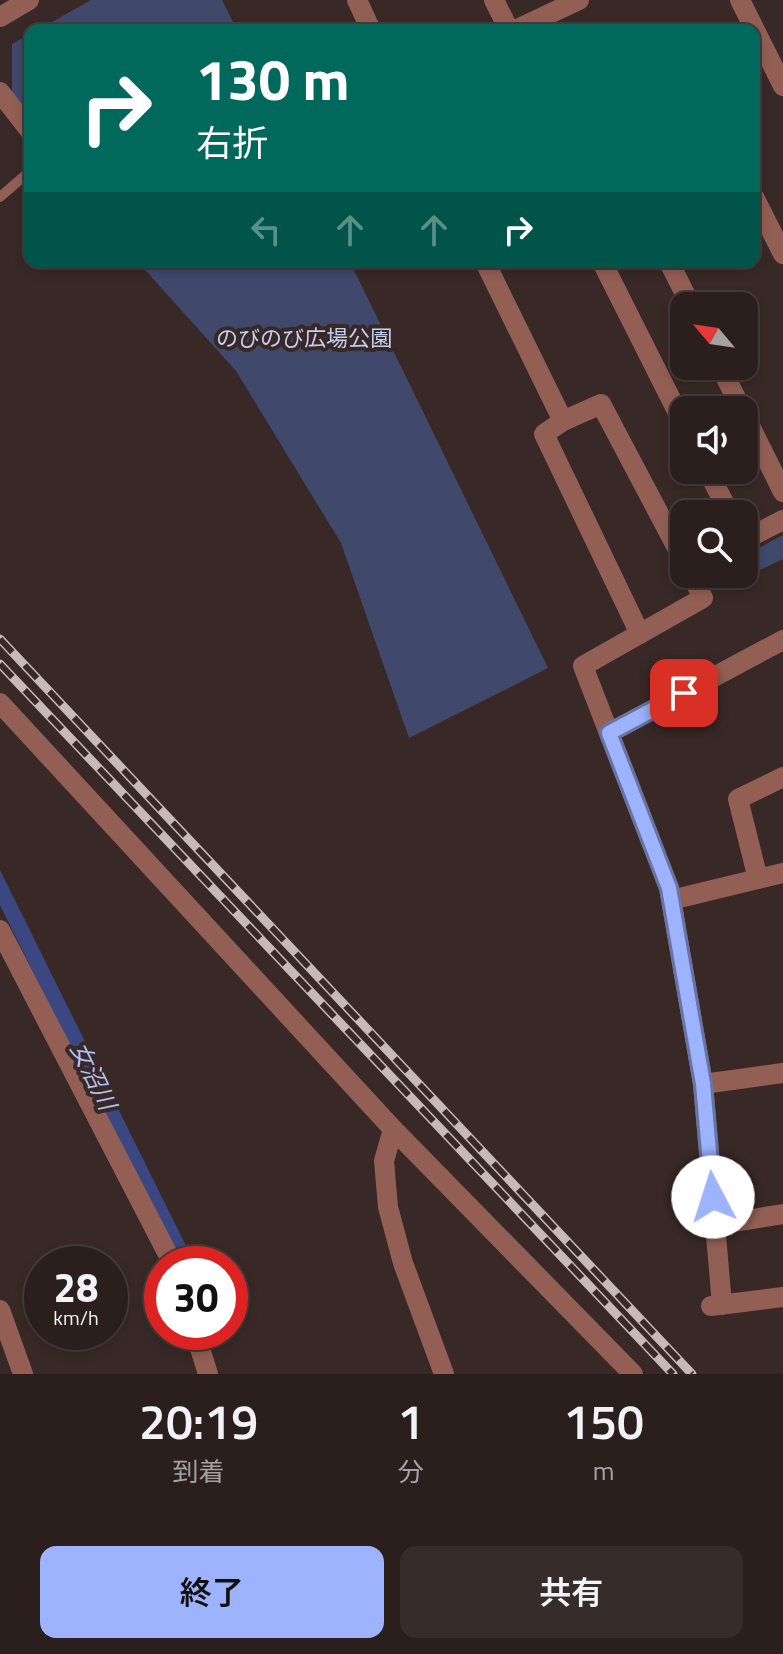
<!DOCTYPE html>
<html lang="ja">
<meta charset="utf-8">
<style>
body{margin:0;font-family:"Titillium Web","Noto Sans JP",sans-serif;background:#362c29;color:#f1f3f6;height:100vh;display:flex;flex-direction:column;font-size:30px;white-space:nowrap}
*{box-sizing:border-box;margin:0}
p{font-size:26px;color:#a5a2a3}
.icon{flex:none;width:44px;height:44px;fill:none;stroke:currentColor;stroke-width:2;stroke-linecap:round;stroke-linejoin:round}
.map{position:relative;height:1374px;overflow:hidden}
.details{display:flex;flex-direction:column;background:#2a1f1c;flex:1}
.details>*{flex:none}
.banner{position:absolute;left:24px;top:24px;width:736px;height:244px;border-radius:16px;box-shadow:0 4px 12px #0003,0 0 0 2px #463d3b;background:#00695c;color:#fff;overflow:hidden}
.needle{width:52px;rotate:299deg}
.controls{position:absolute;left:670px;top:292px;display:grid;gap:16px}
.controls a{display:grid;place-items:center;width:88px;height:88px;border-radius:16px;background:#2a1f1c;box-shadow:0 4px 12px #0003,0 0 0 2px #463d3b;font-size:40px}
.speed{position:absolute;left:24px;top:1246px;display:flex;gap:16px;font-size:40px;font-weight:700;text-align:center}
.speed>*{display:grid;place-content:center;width:104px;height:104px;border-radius:50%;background:#2a1f1c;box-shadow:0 4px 12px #0003,0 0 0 2px #463d3b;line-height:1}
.speed small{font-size:20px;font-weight:400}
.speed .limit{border:12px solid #d22;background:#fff;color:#111}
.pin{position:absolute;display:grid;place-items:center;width:68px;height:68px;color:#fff;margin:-34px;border-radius:16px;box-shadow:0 4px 12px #0006}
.me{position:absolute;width:88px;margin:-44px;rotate:355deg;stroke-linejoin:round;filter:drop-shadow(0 0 6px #0008)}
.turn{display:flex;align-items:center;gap:28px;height:168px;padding:0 40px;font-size:36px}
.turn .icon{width:104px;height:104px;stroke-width:2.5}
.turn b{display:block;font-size:56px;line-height:68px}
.lanes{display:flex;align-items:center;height:76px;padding:0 40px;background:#0003;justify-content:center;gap:40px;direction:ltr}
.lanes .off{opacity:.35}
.eta{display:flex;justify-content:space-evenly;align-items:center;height:136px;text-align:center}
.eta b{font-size:48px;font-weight:600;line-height:56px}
.action{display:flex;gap:16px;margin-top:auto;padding:16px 40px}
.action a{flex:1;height:92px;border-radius:16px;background:#9eb3fd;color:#111;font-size:32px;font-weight:600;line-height:92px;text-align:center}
.action a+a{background:#362c29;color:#f1f3f6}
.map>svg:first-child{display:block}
.green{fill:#40496c}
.water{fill:#3a4780}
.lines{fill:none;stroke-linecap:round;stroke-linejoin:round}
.service{stroke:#935f54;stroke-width:10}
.minor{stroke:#935f54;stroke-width:20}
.rail-casing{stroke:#c6bab8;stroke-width:9}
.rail{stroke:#382926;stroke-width:6;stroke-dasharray:18;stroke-linecap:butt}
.route-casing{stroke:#6774a4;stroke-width:20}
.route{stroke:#9eb3fd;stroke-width:14}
.labels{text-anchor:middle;stroke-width:8;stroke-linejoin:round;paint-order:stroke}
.park-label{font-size:22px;fill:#c4d0f3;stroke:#382926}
.water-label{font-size:24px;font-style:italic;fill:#b1c1f5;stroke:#382926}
</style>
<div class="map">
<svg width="783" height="1374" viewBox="0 0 783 1374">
<rect width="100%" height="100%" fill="#382926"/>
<path class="green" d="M91,0h131l15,30h-199z
M30,34v96l-18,-23v-63z
M138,262h212l198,406 -139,70 -68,-195 -105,-172z
M783,535v24l-34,16 -5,-11v-8z"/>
<path class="water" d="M0,870l195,394h-18l-177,-359z"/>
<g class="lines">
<path class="service" d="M0,197l30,-26"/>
<path class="minor" d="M357,0l14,30
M494,0l15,30
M740,0l43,86
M0,17l29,-17
M515,30l64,-30
M0,92l30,39
M754,197l29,57
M485,262l78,159 38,-17 83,157
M602,262l82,163
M669,262l22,44
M720,366l22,44
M744,414l39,78
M563,421l-19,13 96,200
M707,470l23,44
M744,540l39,-20
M691,574l12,24 -120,68 86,222 34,196 19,221
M0,703l393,426 240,245
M609,733l174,-93
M758,879l-20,-80 45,-22
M671,900l112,-27
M0,930l173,334
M703,1084l80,-11
M393,1129l-9,32 4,46 15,56 41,111
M716,1225l67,-11
M711,1306l72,-9
M0,1310l23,64
M195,1332l13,42"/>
<g class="rail-casing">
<path id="rail" d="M0,639l692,735
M0,664l673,710"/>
</g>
<use href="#rail" class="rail"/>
</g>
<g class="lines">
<g class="route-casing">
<path id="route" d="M684,693l-75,40 60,155 34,196 10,113"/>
</g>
<use href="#route" class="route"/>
</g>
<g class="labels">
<g class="park-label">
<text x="304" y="346">のびのび広場公園</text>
</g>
<g class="water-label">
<text transform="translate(93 1076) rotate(64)" y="8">女沼川</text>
</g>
</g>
</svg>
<div class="controls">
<a><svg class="needle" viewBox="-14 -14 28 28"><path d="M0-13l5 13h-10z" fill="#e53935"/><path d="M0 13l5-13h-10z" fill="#a5a2a3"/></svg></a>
<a><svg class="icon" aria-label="sound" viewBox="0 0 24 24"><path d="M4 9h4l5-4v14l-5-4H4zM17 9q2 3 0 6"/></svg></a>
<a><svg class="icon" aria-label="search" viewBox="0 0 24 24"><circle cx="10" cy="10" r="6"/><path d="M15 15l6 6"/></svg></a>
</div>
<div class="speed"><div>28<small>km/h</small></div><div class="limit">30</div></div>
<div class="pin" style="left:684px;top:693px;background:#d93025"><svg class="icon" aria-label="arrive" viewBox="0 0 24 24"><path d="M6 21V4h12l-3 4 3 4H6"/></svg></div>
<svg class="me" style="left:713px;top:1197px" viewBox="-20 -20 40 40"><circle r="19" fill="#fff"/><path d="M0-13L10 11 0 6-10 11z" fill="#9eb3fd"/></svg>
<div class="banner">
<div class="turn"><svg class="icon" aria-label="right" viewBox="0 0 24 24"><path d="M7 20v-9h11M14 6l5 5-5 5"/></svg><div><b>130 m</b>右折</div></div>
<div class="lanes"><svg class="icon off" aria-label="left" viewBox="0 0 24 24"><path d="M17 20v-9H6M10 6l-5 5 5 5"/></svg><svg class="icon off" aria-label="ahead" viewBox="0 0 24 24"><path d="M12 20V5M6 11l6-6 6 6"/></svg><svg class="icon off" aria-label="ahead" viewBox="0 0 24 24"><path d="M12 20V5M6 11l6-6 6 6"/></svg><svg class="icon" aria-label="right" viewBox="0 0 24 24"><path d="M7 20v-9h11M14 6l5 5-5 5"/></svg></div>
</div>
</div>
<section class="details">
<div class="eta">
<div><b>20:19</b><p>到着</p></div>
<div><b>1</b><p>分</p></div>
<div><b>150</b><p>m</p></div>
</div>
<div class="action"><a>終了</a><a>共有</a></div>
</section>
